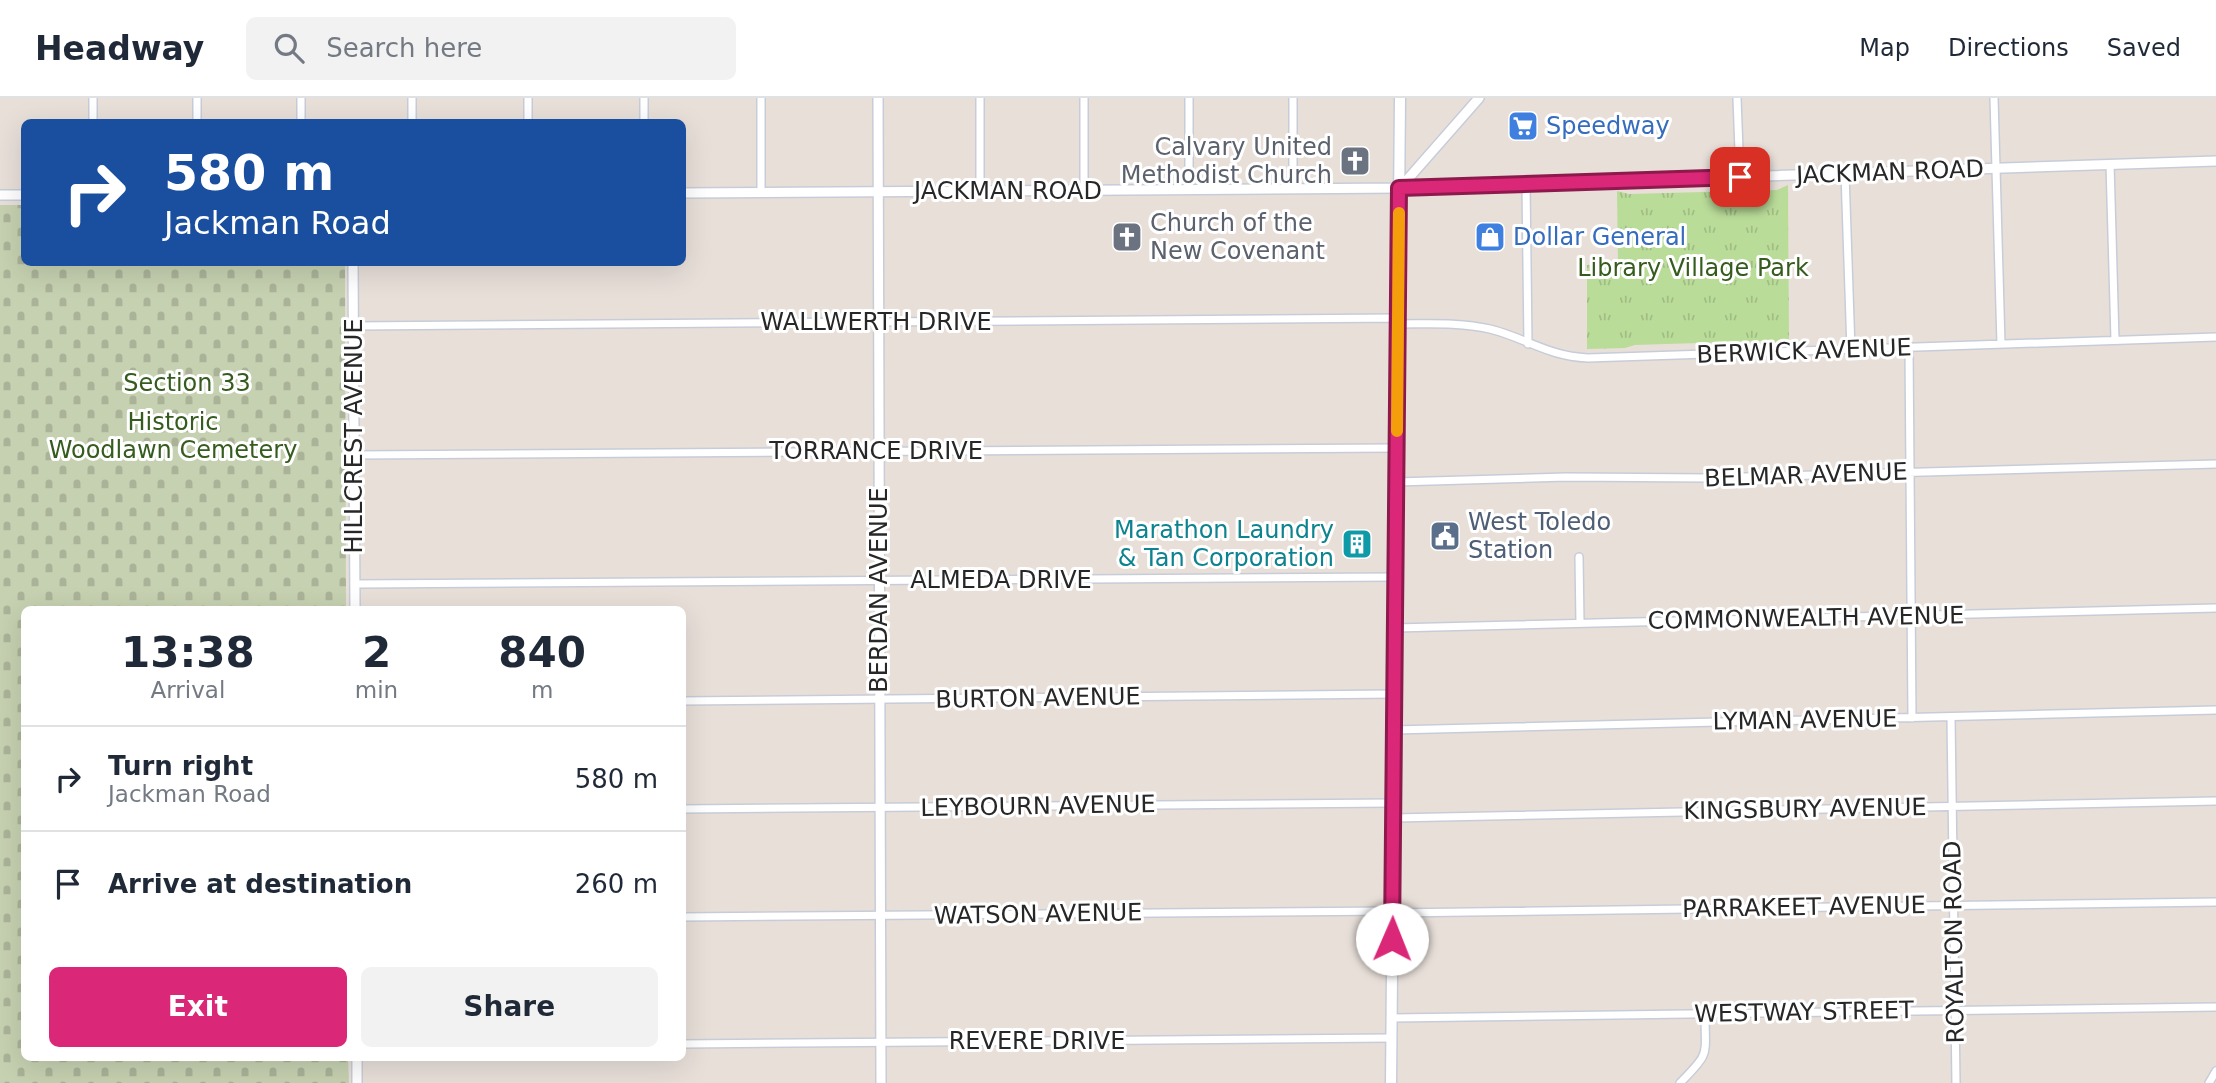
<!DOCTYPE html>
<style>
body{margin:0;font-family:"DejaVu Sans",sans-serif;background:#f2f2f3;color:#1f2937;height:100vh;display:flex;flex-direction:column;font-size:26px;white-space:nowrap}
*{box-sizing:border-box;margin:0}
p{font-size:23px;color:#747a83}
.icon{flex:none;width:38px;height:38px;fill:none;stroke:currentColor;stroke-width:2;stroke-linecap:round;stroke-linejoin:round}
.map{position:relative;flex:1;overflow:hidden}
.sheet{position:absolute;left:21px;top:508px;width:665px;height:455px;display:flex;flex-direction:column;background:#fff;border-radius:10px;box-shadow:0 7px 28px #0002}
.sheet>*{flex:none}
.top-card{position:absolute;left:21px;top:21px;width:665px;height:147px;border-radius:10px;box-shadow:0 7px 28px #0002;background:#1a4fa0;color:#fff;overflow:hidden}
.pin{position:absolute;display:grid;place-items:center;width:60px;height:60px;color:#fff;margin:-30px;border-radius:14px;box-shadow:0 4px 10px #0006}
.me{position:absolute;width:77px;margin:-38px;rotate:1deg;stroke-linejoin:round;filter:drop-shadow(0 0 5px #0008)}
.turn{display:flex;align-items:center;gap:24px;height:147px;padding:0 28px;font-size:32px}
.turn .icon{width:91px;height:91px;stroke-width:2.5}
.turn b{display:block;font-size:49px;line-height:60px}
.eta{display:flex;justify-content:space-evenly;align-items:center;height:119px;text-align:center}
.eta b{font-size:42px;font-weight:800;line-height:49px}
.action{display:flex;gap:14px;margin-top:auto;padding:14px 28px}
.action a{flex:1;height:80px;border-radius:10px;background:#db2777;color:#fff;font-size:28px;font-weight:800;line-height:80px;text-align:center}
.action a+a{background:#f2f2f3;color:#1f2937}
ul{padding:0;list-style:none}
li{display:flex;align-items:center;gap:21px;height:105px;padding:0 28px;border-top:2px solid #e0e1e3}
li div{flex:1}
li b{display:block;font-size:26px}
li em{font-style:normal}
header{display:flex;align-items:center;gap:42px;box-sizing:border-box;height:98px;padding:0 35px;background:#fff;border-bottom:2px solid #e0e1e3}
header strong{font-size:33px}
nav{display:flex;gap:38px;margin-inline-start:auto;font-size:24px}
.search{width:490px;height:63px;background:#f2f2f3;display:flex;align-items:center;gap:18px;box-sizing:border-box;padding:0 24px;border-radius:10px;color:#747a83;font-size:26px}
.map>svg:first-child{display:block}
.cemetery{fill:url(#cemetery-stones)}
.park{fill:url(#park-tufts)}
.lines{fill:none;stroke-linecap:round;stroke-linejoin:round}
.minor-casing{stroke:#c7cdd8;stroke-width:10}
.tertiary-casing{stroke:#c7cdd8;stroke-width:12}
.secondary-casing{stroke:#c7cdd8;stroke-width:13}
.minor{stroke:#fff;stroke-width:7}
.tertiary{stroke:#fff;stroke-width:9}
.secondary{stroke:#fff;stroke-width:10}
.route-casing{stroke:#8e194d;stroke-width:18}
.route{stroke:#db2777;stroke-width:12}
.slow{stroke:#f59e0b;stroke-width:12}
.labels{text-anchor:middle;stroke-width:6;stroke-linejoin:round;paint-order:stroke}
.shop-label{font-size:24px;fill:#366cbe;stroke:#fff;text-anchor:start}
.worship-label{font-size:24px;fill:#5b616d;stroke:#fff;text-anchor:end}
.street-label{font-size:24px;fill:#272727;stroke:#fff}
.park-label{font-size:24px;fill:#355c1e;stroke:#fff}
.service-label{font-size:24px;fill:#4e5e75;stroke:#fff;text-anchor:start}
.culture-label{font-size:24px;fill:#0d838f;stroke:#fff;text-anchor:end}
</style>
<header>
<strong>Headway</strong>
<div class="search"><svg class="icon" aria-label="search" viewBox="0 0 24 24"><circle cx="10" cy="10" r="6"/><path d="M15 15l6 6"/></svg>Search here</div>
<nav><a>Map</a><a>Directions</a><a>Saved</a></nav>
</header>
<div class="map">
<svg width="2216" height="985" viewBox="0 0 2216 985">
<defs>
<pattern id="cemetery-stones" width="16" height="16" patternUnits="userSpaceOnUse" patternTransform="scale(1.75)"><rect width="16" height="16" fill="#c6d1b1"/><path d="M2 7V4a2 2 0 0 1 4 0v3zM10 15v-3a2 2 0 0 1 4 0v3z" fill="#aab398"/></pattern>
<pattern id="park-tufts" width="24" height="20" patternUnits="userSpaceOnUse" patternTransform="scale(1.75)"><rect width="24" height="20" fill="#badc99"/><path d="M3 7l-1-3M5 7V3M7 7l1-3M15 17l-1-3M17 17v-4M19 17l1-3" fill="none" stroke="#a0bd84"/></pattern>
</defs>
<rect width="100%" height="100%" fill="#e8dfd9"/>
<path class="cemetery" d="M0,107h24v57h320l1,2 1,345h-322v448h324l1,26h-349z"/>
<path class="park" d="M1788,87l1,158h-20l-6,-2 -128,4 -10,3 -38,1v-84l31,-1 -1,-73 12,3 148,-4z"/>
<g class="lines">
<g class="minor-casing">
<path id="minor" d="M1737,0l3,79
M1994,0l7,246
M93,24v-24
M197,24v-24
M301,24v-24
M412,24v-24
M528,24v-24
M644,24v-24
M2110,66l5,176
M1845,75l6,177
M1526,86l2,160
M1293,91v-91
M1084,92v-92
M1189,92v-92
M980,93v-93
M761,94v-94
M1398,226c31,0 62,-2 92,5 36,9 57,27 98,29l628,-21
M354,228l1044,-8
M1909,250l3,370
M354,357l1043,-7
M1396,384l170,-5 144,1 506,-14
M1579,459l1,66
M355,486l1041,-7
M1395,530l821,-20
M682,603l712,-7
M1951,619l5,366
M1394,632l822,-20
M682,711l711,-6
M1393,720l823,-17
M1393,815l823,-11
M682,819l711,-6
M1392,920l824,-11
M682,946l709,-6
M1680,985c31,-31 25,-27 25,-69
M2209,985l7,-12"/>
</g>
<g class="tertiary-casing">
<path id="tertiary" d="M878,0l3,985
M1400,90l79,-90
M682,95l718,-5 816,-27
M0,97h24
M353,164l2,347
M357,959v26"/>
</g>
<g class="secondary-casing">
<path id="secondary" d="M1391,985l9,-985"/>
</g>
<use href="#minor" class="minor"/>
<use href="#tertiary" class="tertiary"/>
<use href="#secondary" class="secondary"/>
</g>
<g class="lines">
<g class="route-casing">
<path id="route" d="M1392,841l7,-751 341,-11"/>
</g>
<use href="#route" class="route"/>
<path class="slow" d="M1397,333l2,-218"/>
</g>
<defs>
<g id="supermarket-square" transform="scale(1.575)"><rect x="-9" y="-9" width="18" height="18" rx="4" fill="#3f7fe0" stroke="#fff"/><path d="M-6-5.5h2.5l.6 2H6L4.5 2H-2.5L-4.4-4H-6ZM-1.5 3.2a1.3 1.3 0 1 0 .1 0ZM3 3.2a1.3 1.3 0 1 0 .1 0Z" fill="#fff"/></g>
<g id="church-square" transform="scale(1.575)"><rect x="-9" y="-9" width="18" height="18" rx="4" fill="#6b7280" stroke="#fff"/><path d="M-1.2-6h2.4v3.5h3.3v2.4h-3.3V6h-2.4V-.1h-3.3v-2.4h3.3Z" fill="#fff"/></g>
<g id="shop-square" transform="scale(1.575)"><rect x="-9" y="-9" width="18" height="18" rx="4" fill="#3f7fe0" stroke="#fff"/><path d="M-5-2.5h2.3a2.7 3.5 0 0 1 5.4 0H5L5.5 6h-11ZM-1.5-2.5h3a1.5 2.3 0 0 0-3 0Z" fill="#fff"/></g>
<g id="civic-square" transform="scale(1.575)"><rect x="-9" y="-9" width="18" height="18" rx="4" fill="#5c6f8a" stroke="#fff"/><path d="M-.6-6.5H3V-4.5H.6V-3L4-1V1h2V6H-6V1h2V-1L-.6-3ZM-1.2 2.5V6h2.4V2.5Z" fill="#fff"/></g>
<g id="building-square" transform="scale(1.575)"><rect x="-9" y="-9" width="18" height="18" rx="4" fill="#0f9aa8" stroke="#fff"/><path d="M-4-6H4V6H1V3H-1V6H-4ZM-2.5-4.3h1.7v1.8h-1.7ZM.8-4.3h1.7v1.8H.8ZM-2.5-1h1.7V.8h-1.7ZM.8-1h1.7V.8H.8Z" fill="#fff"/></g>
</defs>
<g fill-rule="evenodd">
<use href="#supermarket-square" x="1523" y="28"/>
<use href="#church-square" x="1355" y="63"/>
<use href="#church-square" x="1127" y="139"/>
<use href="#shop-square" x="1490" y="139"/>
<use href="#civic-square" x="1445" y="438"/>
<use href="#building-square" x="1357" y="446"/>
</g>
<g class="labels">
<g class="shop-label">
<text x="1546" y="36">Speedway</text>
<text x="1513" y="147">Dollar General</text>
</g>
<g class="worship-label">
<text x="1332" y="57">Calvary United<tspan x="1332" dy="28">Methodist Church</tspan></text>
<text x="1150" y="133" text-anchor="start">Church of the<tspan x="1150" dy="28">New Covenant</tspan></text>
</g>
<g class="street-label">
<text transform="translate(1890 74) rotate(-2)" y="8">JACKMAN ROAD</text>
<text x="1008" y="101">JACKMAN ROAD</text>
<text x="876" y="232">WALLWERTH DRIVE</text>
<text transform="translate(1804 253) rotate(-2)" y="8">BERWICK AVENUE</text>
<text transform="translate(354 338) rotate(-90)" y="8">HILLCREST AVENUE</text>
<text x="876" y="361">TORRANCE DRIVE</text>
<text transform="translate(1806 377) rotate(-2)" y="8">BELMAR AVENUE</text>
<text x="1001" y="490">ALMEDA DRIVE</text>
<text transform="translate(879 492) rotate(-90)" y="8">BERDAN AVENUE</text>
<text transform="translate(1806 520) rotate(-1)" y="8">COMMONWEALTH AVENUE</text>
<text transform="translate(1038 600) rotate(-1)" y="8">BURTON AVENUE</text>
<text transform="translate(1805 622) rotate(-1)" y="8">LYMAN AVENUE</text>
<text transform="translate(1038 708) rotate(-1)" y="8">LEYBOURN AVENUE</text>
<text transform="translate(1805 711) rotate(-1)" y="8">KINGSBURY AVENUE</text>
<text transform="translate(1804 809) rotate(-1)" y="8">PARRAKEET AVENUE</text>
<text transform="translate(1038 816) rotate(-1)" y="8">WATSON AVENUE</text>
<text transform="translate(1954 844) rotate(-91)" y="8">ROYALTON ROAD</text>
<text transform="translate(1804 914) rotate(-1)" y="8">WESTWAY STREET</text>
<text x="1037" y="951">REVERE DRIVE</text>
</g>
<g class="park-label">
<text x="1693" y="178">Library Village Park</text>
<text x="187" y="293">Section 33</text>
<text x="173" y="332">Historic<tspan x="173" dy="28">Woodlawn Cemetery</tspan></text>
</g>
<g class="service-label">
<text x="1468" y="432">West Toledo<tspan x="1468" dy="28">Station</tspan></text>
</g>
<g class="culture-label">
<text x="1334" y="440">Marathon Laundry<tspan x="1334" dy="28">&amp; Tan Corporation</tspan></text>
</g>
</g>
</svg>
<div class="pin" style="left:1740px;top:79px;background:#d93025"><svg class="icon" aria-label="arrive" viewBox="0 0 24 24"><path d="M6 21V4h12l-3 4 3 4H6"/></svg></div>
<svg class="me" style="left:1392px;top:841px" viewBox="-20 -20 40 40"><circle r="19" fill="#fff"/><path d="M0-13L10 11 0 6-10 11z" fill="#db2777"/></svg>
<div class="top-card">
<div class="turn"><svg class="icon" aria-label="right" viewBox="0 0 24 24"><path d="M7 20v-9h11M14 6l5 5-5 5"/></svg><div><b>580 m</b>Jackman Road</div></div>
</div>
<section class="sheet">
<div class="eta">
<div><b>13:38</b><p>Arrival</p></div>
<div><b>2</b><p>min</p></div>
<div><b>840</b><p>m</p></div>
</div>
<ul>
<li><svg class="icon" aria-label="right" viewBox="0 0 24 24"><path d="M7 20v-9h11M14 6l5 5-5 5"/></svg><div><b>Turn right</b><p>Jackman Road</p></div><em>580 m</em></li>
<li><svg class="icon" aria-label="arrive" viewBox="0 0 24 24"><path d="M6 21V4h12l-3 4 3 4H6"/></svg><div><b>Arrive at destination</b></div><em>260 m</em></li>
</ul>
<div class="action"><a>Exit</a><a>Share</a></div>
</section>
</div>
